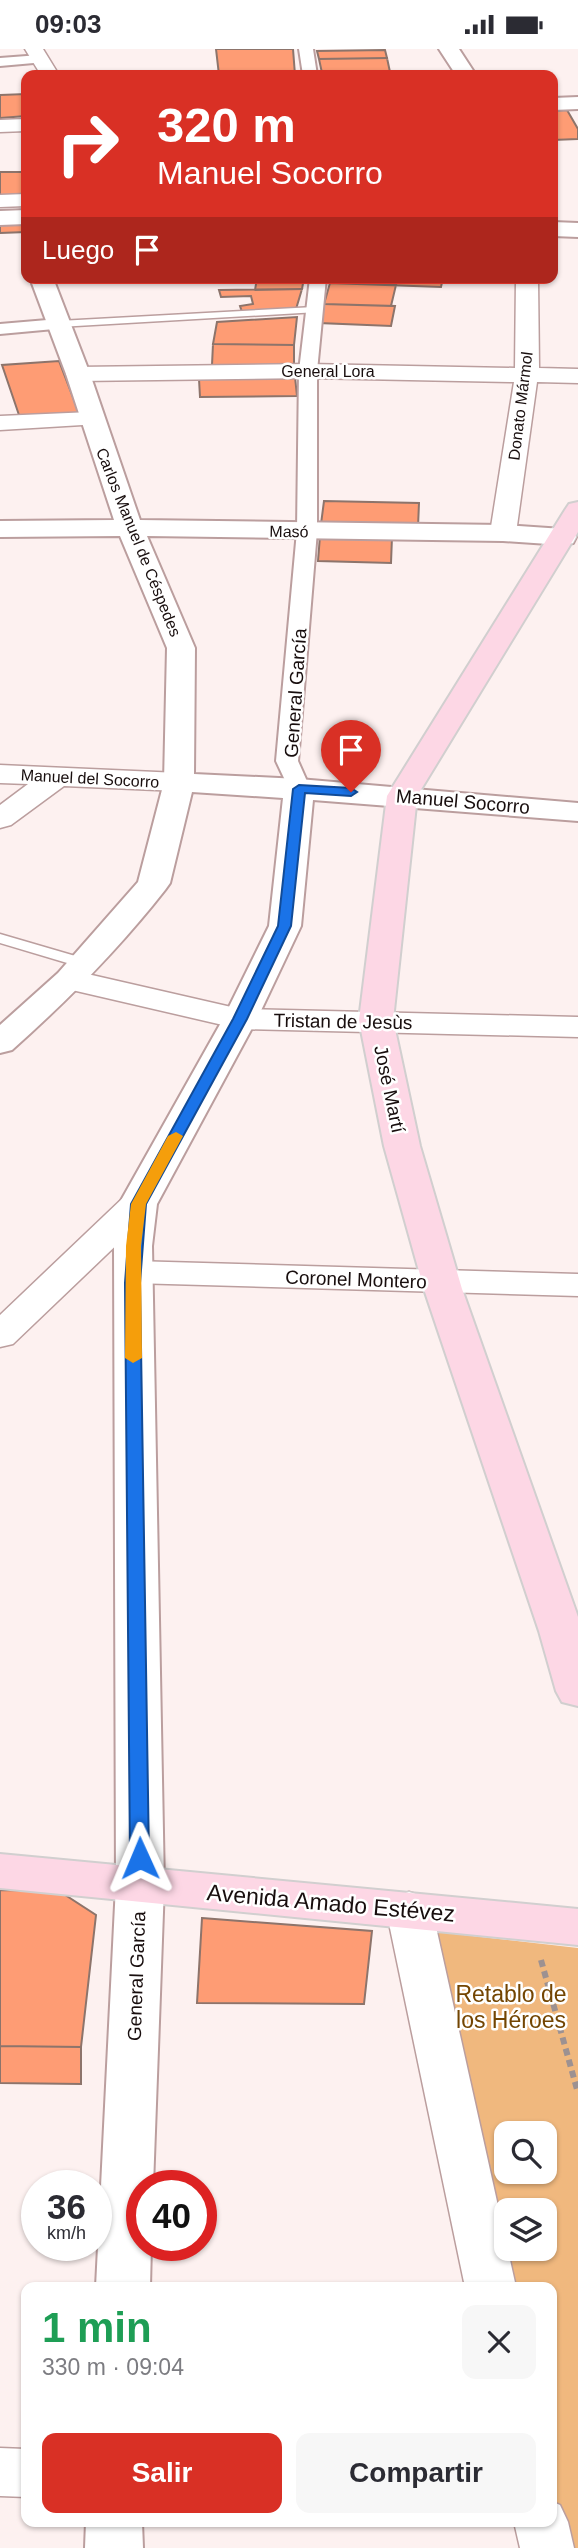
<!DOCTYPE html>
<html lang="es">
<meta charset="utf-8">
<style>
body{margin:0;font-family:Arial,sans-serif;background:#f7f7f7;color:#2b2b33;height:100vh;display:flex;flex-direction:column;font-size:26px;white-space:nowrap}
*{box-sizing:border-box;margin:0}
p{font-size:23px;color:#7c7c81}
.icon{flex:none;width:38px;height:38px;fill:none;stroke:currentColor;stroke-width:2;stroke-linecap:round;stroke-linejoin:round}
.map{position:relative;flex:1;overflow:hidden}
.details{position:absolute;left:21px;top:2233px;width:536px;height:245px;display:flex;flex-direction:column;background:#fff;border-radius:14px;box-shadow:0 2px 5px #0004}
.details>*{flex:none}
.banner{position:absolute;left:21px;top:21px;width:537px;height:214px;border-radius:14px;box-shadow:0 2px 5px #0004;background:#d93025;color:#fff;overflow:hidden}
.buttons{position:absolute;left:494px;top:2072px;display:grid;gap:14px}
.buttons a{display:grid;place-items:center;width:63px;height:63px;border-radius:14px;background:#fff;box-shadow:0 2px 5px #0004;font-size:35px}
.speed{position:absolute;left:21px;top:2121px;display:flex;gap:14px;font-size:35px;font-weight:700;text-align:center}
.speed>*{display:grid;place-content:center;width:91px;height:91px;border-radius:50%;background:#fff;box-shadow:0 2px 5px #0004;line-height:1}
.speed small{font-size:18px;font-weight:400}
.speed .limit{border:10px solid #d22;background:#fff;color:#111}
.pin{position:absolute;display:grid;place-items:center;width:60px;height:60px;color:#fff;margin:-72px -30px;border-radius:50% 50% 50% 0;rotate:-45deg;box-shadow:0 0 7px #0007}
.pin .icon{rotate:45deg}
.me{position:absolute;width:77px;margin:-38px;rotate:359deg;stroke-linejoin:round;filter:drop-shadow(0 0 5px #0008)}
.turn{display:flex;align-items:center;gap:24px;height:147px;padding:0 21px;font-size:32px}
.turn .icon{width:91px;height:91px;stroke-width:2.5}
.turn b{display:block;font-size:49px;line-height:60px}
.then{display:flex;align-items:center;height:66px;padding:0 21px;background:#0003;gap:14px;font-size:26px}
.round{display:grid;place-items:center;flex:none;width:74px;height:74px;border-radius:14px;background:#f7f7f7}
.head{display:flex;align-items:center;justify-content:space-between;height:119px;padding:0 21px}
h1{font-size:42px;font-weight:700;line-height:52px;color:#1e9e55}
.primary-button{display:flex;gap:14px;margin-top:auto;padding:14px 21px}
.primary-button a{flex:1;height:80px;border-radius:14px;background:#d93025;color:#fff;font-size:28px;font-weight:700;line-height:80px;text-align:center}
.primary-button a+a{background:#f7f7f7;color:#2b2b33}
.status{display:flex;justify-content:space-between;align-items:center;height:49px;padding:0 35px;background:#fff;direction:ltr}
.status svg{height:19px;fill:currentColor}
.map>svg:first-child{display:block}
.green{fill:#f0b87e;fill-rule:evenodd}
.building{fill:#fe9c74;stroke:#8d746b;stroke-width:2}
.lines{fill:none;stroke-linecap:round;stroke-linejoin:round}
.service-casing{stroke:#bb9e9e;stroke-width:3}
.pedestrian-casing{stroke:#bb9e9e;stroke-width:4}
.minor-casing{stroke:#bb9e9e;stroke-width:3}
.tertiary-casing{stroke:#bb9e9e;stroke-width:4}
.secondary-casing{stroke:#bb9e9e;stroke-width:4}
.primary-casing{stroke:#d1cfcf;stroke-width:4}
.path{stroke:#9d9191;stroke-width:6;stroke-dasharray:7 4.5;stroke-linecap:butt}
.service{fill:#fff;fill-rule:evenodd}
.pedestrian{fill:#fff;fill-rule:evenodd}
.minor{fill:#fff;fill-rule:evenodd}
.tertiary{fill:#fff;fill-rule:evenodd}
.secondary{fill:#fff;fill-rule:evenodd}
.primary{fill:#fdd7e5;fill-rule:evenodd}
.route{fill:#1a73e8;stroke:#114b97;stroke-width:2}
.slow{fill:#f59e0b}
.labels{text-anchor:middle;stroke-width:5;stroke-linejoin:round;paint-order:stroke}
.far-street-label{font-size:16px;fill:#180e0e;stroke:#fff}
.street-label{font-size:19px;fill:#180e0e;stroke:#fff}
.near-street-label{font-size:23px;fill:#180e0e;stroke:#fff}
.near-park-label{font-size:23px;fill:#734502;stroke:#fff}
</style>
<div class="status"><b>09:03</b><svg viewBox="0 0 49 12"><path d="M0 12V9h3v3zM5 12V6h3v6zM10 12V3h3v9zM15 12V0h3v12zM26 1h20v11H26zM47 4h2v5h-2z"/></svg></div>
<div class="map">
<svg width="578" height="2499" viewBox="0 0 578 2499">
<rect width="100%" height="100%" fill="#fdf1f0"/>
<path class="green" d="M428,1882l150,17v600h-19l-8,-35v-226h-47zM506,2084h38v39h-38zM506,2161h38v39h-38z"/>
<path class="building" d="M216,0h77l2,26h-76z
M385,1l2,8 -68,1 -2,-8z
M387,9l3,14 -68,1 -3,-14z
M340,23h53l1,3h-54z
M26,45v22l-26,2v-23z
M567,61l11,19v10l-25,1v-29z
M0,123h26v25h-26z
M24,172l2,11 -26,1v-11z
M257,229h47l-2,11 -47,1z
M331,229h112l-2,9 -111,-4z
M330,234l66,2 -5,21 -67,-2z
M302,240l-6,20 -54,3 -2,-6 13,-2 -2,-8 -30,1 -2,-7z
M324,255l71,2 -4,20 -72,-3z
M297,268l-3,28 -81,-1 4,-22z
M213,295l81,1v20h-82z
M59,312l20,52 -59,5 -18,-53z
M295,328l2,19 -97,1 -1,-18z
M324,452l95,2 -1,24 -97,-3z
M320,487l72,1 -1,26 -73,-2z
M0,1841l59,1 37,24 -15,132 -81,-1z
M202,1869l170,13 -8,73 -167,-1z
M0,1997l81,1v37l-81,-1z"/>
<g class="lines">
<g class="service-casing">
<path id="service" d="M314,258l4,1v4l-259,15 -5,-3 5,-3z
M0,885l89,26 3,3 -8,5 -84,-25z"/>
</g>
<g class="pedestrian-casing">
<path id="pedestrian" d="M299,0h14l4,26h-14z
M40,6l7,4 -2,3 -45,4v-8z
M310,229h16l-9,93v160l-19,230 12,27 -3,5h-16l-15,-32 21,-230 2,-160z
M59,270l6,1 3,4 -3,4 -65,6v-10z"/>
</g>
<g class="minor-casing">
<path id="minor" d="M25,0h18l16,26h-18z
M26,70v12l-26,1v-12z
M26,145v12l-26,1v-12z
M516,229h22l1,90 39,1v14l-41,-1 -21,151 -4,5 -9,3 -9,-3 -4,-5 24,-151 -206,-4 -230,3 -8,-2 -4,-5 4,-5 8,-2 230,-3 207,4z
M91,363l8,2 4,5 -4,5 -99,6v-14z
M0,716l179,8 10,3 5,6 -5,6 -10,3 -115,-5 -53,39 -11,3v-23l28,-21 -28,-1z
M70,921l170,39 338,8v20l-338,-8 -181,-42 -5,-7 5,-7z
M138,1144l13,3 5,8 -5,8 -138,132 -13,3v-32l125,-119z
M133,1212l445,13v22l-445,-13 -13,-3 -5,-8 5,-8z
M409,1843l16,5 7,12 84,378h-51l-79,-378 7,-12z
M0,2399l26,1v48l-26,-1z
M551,2452l9,4 8,17 6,26h-54l-6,-26h37z"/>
</g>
<g class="tertiary-casing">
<path id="tertiary" d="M26,161v14l-26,1v-14z
M30,229h23l37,96 50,146 363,5 60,4 10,2 3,6 -3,6 -10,2 -60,-4 -356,-5 48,112 -1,126 105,5 279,24v18l-265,-21 -12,126 -44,93 -100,185 -5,42 12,639 -11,301h-11v59h9l-1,42h-54l20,-402 -2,-639 5,-42 104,-185 46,-93 14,-128 -91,-6 -22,91 -5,7c-47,60 -96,109 -153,160l-12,3v-28l58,-52 80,-91 26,-100 3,-134 -47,-112 -120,1v-16l114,-1 -48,-146z
M86,2473h56l1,26h-58z"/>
</g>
<g class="secondary-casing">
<path id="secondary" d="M439,0h20l17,26h-20z
M578,48v12l-25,1v-12z
M553,173l25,1v14l-25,-1z"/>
</g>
<g class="primary-casing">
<path id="primary" d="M578,453v30l-161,264 -24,224 27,126 42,143 116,328v89l-16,-4 -6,-11 -17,-60 -115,-342 -40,-143 -25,-126 28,-224 178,-286 4,-6z
M0,1805l578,55v36l-578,-57z"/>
</g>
<path class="path" d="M541,1911l37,133"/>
<use href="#service" class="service"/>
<use href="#pedestrian" class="pedestrian"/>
<use href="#minor" class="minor"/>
<use href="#tertiary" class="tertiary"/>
<use href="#secondary" class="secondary"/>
<use href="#primary" class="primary"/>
</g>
<path class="route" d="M299,736l52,3 6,4 -6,4 -46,-3 -14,133 -44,93 -101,185 -6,79 9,575 -2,5h-14l-3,-5 -5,-575 6,-79 102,-185 45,-93 15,-137z"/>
<path class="slow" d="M176,1083l7,4 -37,68 -5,42 1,112 -9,5 -8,-5 1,-112 5,-42 37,-68z"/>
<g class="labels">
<g class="far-street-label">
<text x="328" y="328">General Lora</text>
<text transform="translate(520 357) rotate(-83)" y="6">Donato Mármol</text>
<text transform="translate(289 482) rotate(1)" y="6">Masó</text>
<text transform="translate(139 493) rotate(68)" y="6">Carlos Manuel de Céspedes</text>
<text transform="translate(90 729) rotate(3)" y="6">Manuel del Socorro</text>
</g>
<g class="street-label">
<text transform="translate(295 644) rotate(-86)" y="7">General García</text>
<text transform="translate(463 752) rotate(5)" y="7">Manuel Socorro</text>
<text transform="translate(343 972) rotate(1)" y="7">Tristan de Jesùs</text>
<text transform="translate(390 1040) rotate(78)" y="7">José Martí</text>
<text transform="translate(356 1230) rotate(2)" y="7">Coronel Montero</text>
<text transform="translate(136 1927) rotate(-88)" y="7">General García</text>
</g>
<g class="near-street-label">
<text transform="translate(331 1854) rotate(5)" y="8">Avenida Amado Estévez</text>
</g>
<g class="near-park-label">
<text x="511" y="1953">Retablo de<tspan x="511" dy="26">los Héroes</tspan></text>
</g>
</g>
</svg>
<div class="buttons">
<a><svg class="icon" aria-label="search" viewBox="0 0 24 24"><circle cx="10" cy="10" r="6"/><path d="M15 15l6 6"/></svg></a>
<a><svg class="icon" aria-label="layers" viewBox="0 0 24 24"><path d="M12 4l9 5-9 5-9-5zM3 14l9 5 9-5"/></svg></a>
</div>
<div class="speed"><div>36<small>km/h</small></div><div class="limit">40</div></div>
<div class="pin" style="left:351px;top:743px;background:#d93025"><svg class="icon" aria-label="arrive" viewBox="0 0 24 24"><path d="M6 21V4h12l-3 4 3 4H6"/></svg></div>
<svg class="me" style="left:140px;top:1809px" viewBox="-20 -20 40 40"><path d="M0-17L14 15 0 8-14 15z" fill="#1a73e8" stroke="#fff" stroke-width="4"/></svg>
<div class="banner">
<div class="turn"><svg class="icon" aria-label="right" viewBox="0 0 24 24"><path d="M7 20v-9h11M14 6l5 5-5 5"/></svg><div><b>320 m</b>Manuel Socorro</div></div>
<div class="then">Luego<svg class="icon" aria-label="arrive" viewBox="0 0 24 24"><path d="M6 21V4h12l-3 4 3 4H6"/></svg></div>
</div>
<section class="details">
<div class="head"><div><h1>1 min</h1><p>330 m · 09:04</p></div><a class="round"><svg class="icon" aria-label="close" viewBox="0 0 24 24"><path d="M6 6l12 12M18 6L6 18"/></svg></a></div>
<div class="primary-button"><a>Salir</a><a>Compartir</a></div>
</section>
</div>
